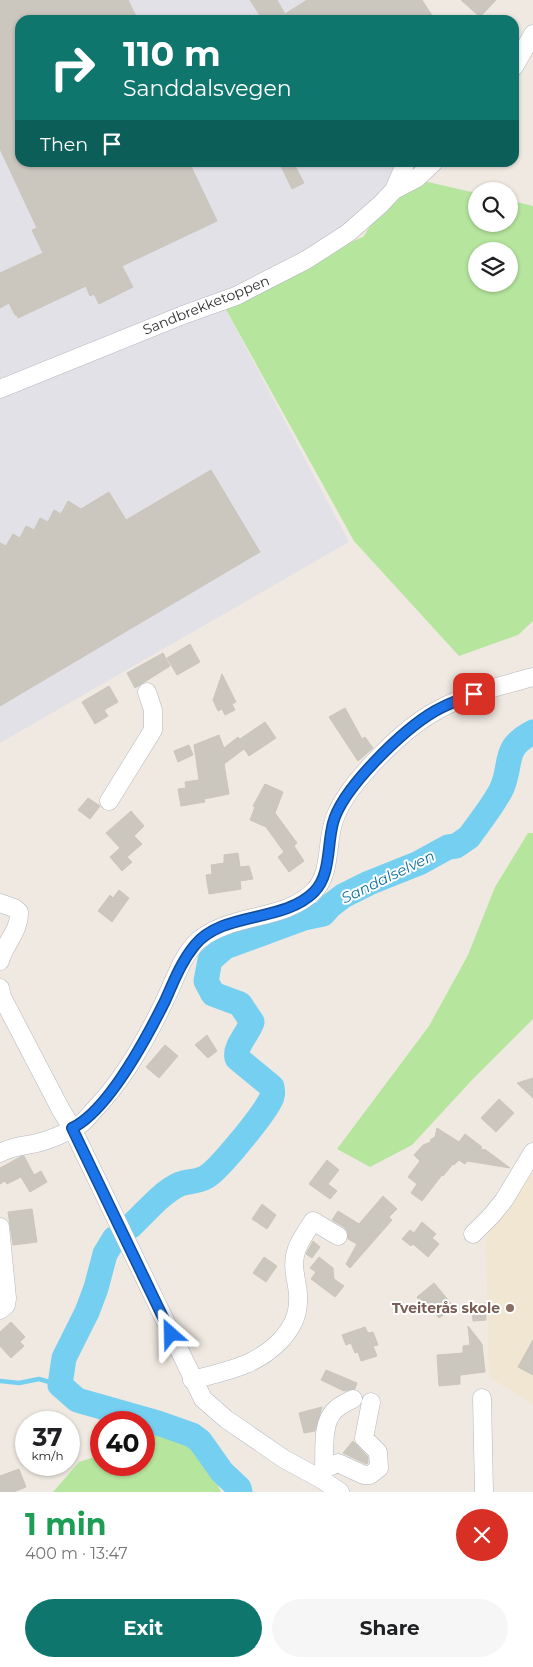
<!DOCTYPE html>
<meta charset="utf-8">
<style>
body{margin:0;font-family:Montserrat,sans-serif;background:#f6f6f6;color:#202124;height:100vh;display:flex;flex-direction:column;font-size:19px;white-space:nowrap}
*{box-sizing:border-box;margin:0}
p{font-size:16px;color:#757577}
.icon{flex:none;width:28px;height:28px;fill:none;stroke:currentColor;stroke-width:2;stroke-linecap:round;stroke-linejoin:round}
.map{position:relative;height:1492px;overflow:hidden}
.drawer{display:flex;flex-direction:column;background:#fff;flex:1}
.drawer>*{flex:none}
.banner{position:absolute;left:15px;top:15px;width:504px;height:152px;border-radius:15px;box-shadow:0 1px 4px #0004;background:#0f766e;color:#fff;overflow:hidden}
.fabs{position:absolute;left:468px;top:182px;display:grid;gap:10px}
.fabs a{display:grid;place-items:center;width:50px;height:50px;border-radius:50%;background:#fff;box-shadow:0 1px 4px #0004;font-size:25px}
.speed{position:absolute;left:15px;top:1411px;display:flex;gap:10px;font-size:25px;font-weight:700;text-align:center}
.speed>*{display:grid;place-content:center;width:65px;height:65px;border-radius:50%;background:#fff;box-shadow:0 1px 4px #0004;line-height:1}
.speed small{font-size:12px;font-weight:400}
.speed .limit{border:8px solid #d22;background:#fff;color:#111}
.pin{position:absolute;display:grid;place-items:center;width:42px;height:42px;color:#fff;margin:-21px;border-radius:10px;box-shadow:0 2px 8px #0006}
.me{position:absolute;width:55px;margin:-28px;rotate:335deg;stroke-linejoin:round;filter:drop-shadow(0 0 4px #0008)}
.turn{display:flex;align-items:center;gap:18px;height:105px;padding:0 25px;font-size:22px}
.turn .icon{width:65px;height:65px;stroke-width:2.5}
.turn b{display:block;font-size:35px;line-height:42px}
.then{display:flex;align-items:center;height:48px;padding:0 25px;background:#0003;gap:10px;font-size:19px}
.round{display:grid;place-items:center;flex:none;width:52px;height:52px;border-radius:26px;background:#f6f6f6}
.headline{display:flex;align-items:center;justify-content:space-between;height:85px;padding:0 25px}
h1{font-size:30px;font-weight:700;line-height:38px;color:#1e9e55}
.primary-button{display:flex;gap:10px;margin-top:auto;padding:10px 25px}
.primary-button a{flex:1;height:58px;border-radius:30px;background:#0f766e;color:#fff;font-size:20px;font-weight:700;line-height:58px;text-align:center}
.primary-button a+a{background:#f6f6f6;color:#202124}
.map>svg:first-child{display:block}
.industrial{fill:#e3e1e8}
.education{fill:#f0e6d1}
.green{fill:#b6e59e;fill-rule:evenodd}
.lines{fill:none;stroke-linecap:round;stroke-linejoin:round}
.stream{stroke:#75cff0;stroke-width:4.5}
.river{stroke:#75cff0;stroke-width:25}
.building{fill:#cbc7bf;stroke:#cbc5ba}
.minor-casing{stroke:#b4b7c1;stroke-width:19}
.minor{stroke:#fff;stroke-width:18}
.route-casing{stroke:#114b97;stroke-width:12}
.route{stroke:#1a73e8;stroke-width:9}
.education-dot{fill:#8d6e63;stroke:#fff;stroke-width:2}
.labels{text-anchor:middle;stroke-width:4;stroke-linejoin:round;paint-order:stroke}
.street-label{font-size:14px;fill:#2e2e2e;stroke:#fff}
.education-label{font-size:14px;font-weight:bold;fill:#785e54;stroke:#fff;text-anchor:end}
.water-label{font-size:15px;font-style:italic;fill:#0d6fa3;stroke:#fff}
</style>
<div class="map">
<svg width="533" height="1492" viewBox="0 0 533 1492">
<rect width="100%" height="100%" fill="#efe9e1"/>
<path class="industrial" d="M0,0h418l13,20h-411v142l422,1 -215,149 122,230 -349,201z"/>
<path class="education" d="M533,1158v246l-44,-27 -3,-138z"/>
<path class="green" d="M419,180l57,13v31h33v-24l24,6v415l-15,14 -59,21 -105,-115 -135,-244 144,-60 22,-33zM476,251h33v33h-33z
M528,833h5v186l-62,62 -59,64 -42,22 -33,-18 92,-123 39,-71 27,-68z
M158,1423l-1,12 12,-5 34,25 18,37h-168l26,-30 22,-7v10h43v-31z"/>
<g class="lines">
<path class="stream" d="M0,1381l19,2 20,-4 21,6"/>
<path class="river" d="M131,1226c15,-14 31,-34 49,-42 9,-3 18,-2 26,-7 13,-7 56,-61 64,-76 3,-5 3,-8 2,-14l-35,-29c-3,-11 11,-24 15,-36l-12,-18 -27,-10 -7,-13 4,-21 15,-13 79,-29 19,-4 7,-8 13,-10 26,-13 50,-20 29,-16 8,-1 13,-9c10,-14 26,-34 33,-49 11,-27 0,-40 31,-56
M114,1239l-9,15 -9,34 -9,24 -23,46 -4,27 17,15 81,23 34,12 8,6 22,31 17,16 1,4"/>
</g>
<path class="building" d="M0,0h128l10,20h-118v142h169l28,59 -95,45 11,21 -34,17 -5,-10 -4,2 -4,-10 -68,32 -1,-3h-2l-6,-12 -9,5v-35l43,-20 -11,-23 5,-2 -37,-79z
M250,0h27l8,14 22,-14h115l13,20h-172z
M461,0h35l-16,17z
M279,162h14l11,21 -12,6z
M211,470l49,82 -260,154v-163l6,3 7,-12 7,4 6,-12 8,4 6,-12 8,4 6,-12 7,4 7,-13 13,8 28,-17 17,28z
M190,644l10,18 -23,13 -10,-17z
M163,653l7,13 -35,22 -8,-15z
M222,674l14,28 -4,2 3,6 -10,5 -3,-6 -4,2 -5,-11z
M109,686l9,16 -14,8 4,6 -13,8 -13,-22z
M345,708l17,31 3,-2 8,11 -15,13 -29,-44z
M265,722l11,16 -27,18 -5,-7 -20,15 5,30 -25,5 1,3 -24,4 -3,-17 8,-1 -1,-6 14,-2 -5,-35 25,-10 5,13 14,-11 2,2z
M189,745l4,10 -15,7 -4,-11z
M265,784l18,8 -8,21 22,30 -3,3 10,15 -15,11 -11,-15 6,-5 -18,-25 -16,-7 5,-13 -2,-1z
M88,798l12,8 -10,13 -12,-9z
M131,811l13,15 -10,10 8,8 -15,13 5,5 -10,9 -12,-14 10,-9 -14,-15z
M238,853l2,14 9,-1 4,13 -13,2 1,8 -32,5 -3,-19 6,-1 -1,-9 13,-2v-8z
M119,890l10,8 -17,24 -14,-11 12,-16 3,3z
M207,1035l10,16 -9,7 -13,-13z
M165,1045l13,11 -19,22 -13,-11z
M533,1078v20l-16,-15z
M499,1099l15,14 -18,19 -15,-14z
M437,1128l22,14 6,-8 17,13 -2,2 6,1 24,18 -43,-7 -2,3 -6,-4 -5,5 -1,-1 -10,12 -1,-1 -20,26 -11,-8 6,-9 -9,-7 12,-16 -6,-6 9,-10 8,-3 -1,-2 5,-3z
M22,1156h2l10,19 7,-4 6,11 -17,10 -9,-15 -14,7 -2,-3 -5,3v-16z
M327,1160l12,10 -11,14 9,7 -7,8 -21,-15z
M383,1196l14,13 -8,8 3,3 -42,48 -4,-4 11,-20 -9,-5 -1,-8 -3,-4 -12,-7 6,-9 21,13z
M262,1204l14,11 -9,14 -15,-10z
M32,1209l5,33 -24,3 -5,-33z
M422,1222l14,12 -4,4 7,6 -11,13 -15,-13 -2,2 -9,-7 8,-9 4,3z
M313,1241l7,6 -8,11 -6,-4z
M264,1257l13,9 -11,16 -13,-9z
M319,1257l14,11 1,11 10,7 -9,11 -24,-18 5,-7 -6,-4z
M434,1283l20,24 -15,11 -9,-11 -3,3 -10,-13z
M485,1303l1,17 -13,1 -1,-17z
M11,1322l14,15 -5,5 4,4 -13,12 -11,-12v-14z
M468,1326l14,18 3,28 -25,3v9l-21,2 -2,-31 26,-2v-7l7,-1z
M365,1327l3,6 5,-1 5,13 -5,1 4,10 -16,5 -3,-9 -3,1 -4,-10 -5,2 -4,-10z
M533,1340v35l-15,-8z
M326,1370l31,13 -2,6 -11,2 -23,-11z
M322,1407l-7,24 -11,2 -5,-20z
M353,1441l15,16v6l-2,1 -23,-11z
M19,1469l7,18 -12,5h-14v-16z"/>
<g class="lines">
<g class="minor-casing">
<path id="minor" d="M514,67l19,-33
M394,190l23,-12 17,-16
M0,389l183,-74 53,-19 70,-36 42,-27 33,-29 13,-14 12,-28
M109,801l44,-71v-20l-6,-18
M0,903l14,5 5,4c1,19 -15,32 -19,49
M0,988l2,9 59,113 11,18 131,271 23,20 58,40 37,20 19,13
M0,1153c12,-7 24,-7 37,-10 13,-3 34,-12 45,-20 5,-4 9,-10 13,-14 30,-31 52,-71 70,-109 10,-20 17,-45 34,-60 33,-27 86,-19 115,-49 19,-19 11,-53 22,-76 14,-34 68,-87 100,-104 30,-17 64,-25 97,-34
M0,1227l7,71 -1,7 -6,5
M473,1234l19,-19 12,-15 29,-48
M192,1380c35,-9 65,-14 90,-41 10,-12 16,-23 16,-38 1,-9 -2,-18 -3,-27 -4,-23 6,-34 18,-53l25,15
M482,1398l2,94
M324,1469c1,-18 -3,-46 11,-59 5,-5 12,-8 18,-11
M321,1479l3,-10 14,-6 26,12h6l9,-7 -1,-16 -14,-14 7,-36"/>
</g>
<use href="#minor" class="minor"/>
</g>
<g class="lines">
<g class="route-casing">
<path id="route" d="M171,1334l-99,-206c36,-17 75,-91 93,-127 9,-20 16,-39 30,-56 28,-34 88,-22 119,-53 17,-17 13,-47 19,-69 9,-35 71,-94 102,-112 12,-7 26,-12 39,-17"/>
</g>
<use href="#route" class="route"/>
</g>
<circle class="education-dot" cx="510" cy="1308" r="5"/>
<g class="labels">
<g class="street-label">
<text transform="translate(206 305) rotate(-22)" y="5">Sandbrekketoppen</text>
</g>
<g class="education-label">
<text x="500" y="1313">Tveiterås skole</text>
</g>
<g class="water-label">
<text transform="translate(388 877) rotate(-26)" y="5">Sandalselven</text>
</g>
</g>
</svg>
<div class="fabs">
<a><svg class="icon" aria-label="search" viewBox="0 0 24 24"><circle cx="10" cy="10" r="6"/><path d="M15 15l6 6"/></svg></a>
<a><svg class="icon" aria-label="layers" viewBox="0 0 24 24"><path d="M12 4l9 5-9 5-9-5zM3 14l9 5 9-5"/></svg></a>
</div>
<div class="speed"><div>37<small>km/h</small></div><div class="limit">40</div></div>
<div class="pin" style="left:474px;top:694px;background:#d93025"><svg class="icon" aria-label="arrive" viewBox="0 0 24 24"><path d="M6 21V4h12l-3 4 3 4H6"/></svg></div>
<svg class="me" style="left:171px;top:1334px" viewBox="-20 -20 40 40"><path d="M0-17L14 15 0 8-14 15z" fill="#1a73e8" stroke="#fff" stroke-width="4"/></svg>
<div class="banner">
<div class="turn"><svg class="icon" aria-label="right" viewBox="0 0 24 24"><path d="M7 20v-9h11M14 6l5 5-5 5"/></svg><div><b>110 m</b>Sanddalsvegen</div></div>
<div class="then">Then<svg class="icon" aria-label="arrive" viewBox="0 0 24 24"><path d="M6 21V4h12l-3 4 3 4H6"/></svg></div>
</div>
</div>
<section class="drawer">
<div class="headline"><div><h1>1 min</h1><p>400 m · 13:47</p></div><a class="round" style="background:#d93025;color:#fff"><svg class="icon" aria-label="close" viewBox="0 0 24 24"><path d="M6 6l12 12M18 6L6 18"/></svg></a></div>
<div class="primary-button"><a>Exit</a><a>Share</a></div>
</section>
